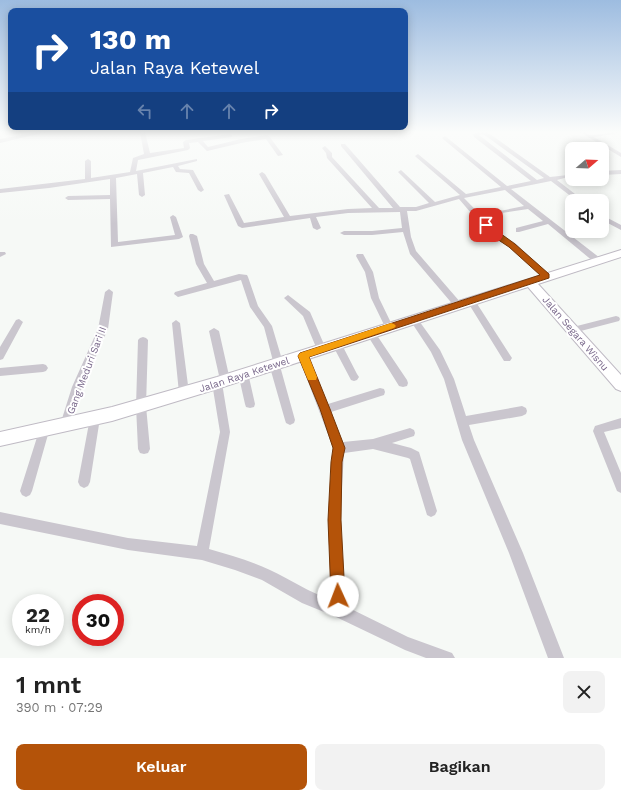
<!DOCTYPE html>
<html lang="id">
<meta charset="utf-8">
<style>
body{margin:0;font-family:"Work Sans",sans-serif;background:#f2f2f2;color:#222;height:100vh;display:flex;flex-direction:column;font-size:15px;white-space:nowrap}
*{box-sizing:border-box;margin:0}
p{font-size:13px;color:#767676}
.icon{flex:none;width:22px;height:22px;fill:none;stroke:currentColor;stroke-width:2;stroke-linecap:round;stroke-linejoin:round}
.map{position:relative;height:658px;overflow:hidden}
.drawer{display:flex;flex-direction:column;background:#fff;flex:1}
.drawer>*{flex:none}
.banner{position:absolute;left:8px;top:8px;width:400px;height:122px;border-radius:8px;box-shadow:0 2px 10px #0003;background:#1a4fa0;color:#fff;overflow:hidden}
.needle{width:26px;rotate:71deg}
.controls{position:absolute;left:565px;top:142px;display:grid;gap:8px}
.controls a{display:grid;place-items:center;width:44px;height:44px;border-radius:8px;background:#fff;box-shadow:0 2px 10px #0003;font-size:20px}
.speed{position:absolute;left:12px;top:594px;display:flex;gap:8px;font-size:20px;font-weight:700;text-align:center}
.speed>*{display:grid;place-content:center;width:52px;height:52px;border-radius:50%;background:#fff;box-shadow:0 2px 10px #0003;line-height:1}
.speed small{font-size:10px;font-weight:400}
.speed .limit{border:6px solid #d22;background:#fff;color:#111}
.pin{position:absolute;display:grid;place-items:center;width:34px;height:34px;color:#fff;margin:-17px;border-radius:8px;box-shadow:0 2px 6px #0006}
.me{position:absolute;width:44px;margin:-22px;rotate:358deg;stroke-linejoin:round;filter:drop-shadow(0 0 3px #0008)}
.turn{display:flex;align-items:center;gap:14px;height:84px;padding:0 16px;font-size:18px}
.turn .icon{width:52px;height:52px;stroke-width:2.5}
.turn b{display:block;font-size:28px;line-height:34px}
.lanes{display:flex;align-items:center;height:38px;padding:0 16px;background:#0003;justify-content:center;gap:20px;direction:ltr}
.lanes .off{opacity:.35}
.round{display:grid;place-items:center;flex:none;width:42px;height:42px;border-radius:8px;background:#f2f2f2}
.overview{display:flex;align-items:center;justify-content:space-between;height:68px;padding:0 16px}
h1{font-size:24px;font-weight:600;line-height:30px}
.cta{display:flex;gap:8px;margin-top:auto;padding:8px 16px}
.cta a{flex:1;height:46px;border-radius:8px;background:#b45309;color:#fff;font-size:16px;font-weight:600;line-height:46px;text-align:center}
.cta a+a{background:#f2f2f2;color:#222}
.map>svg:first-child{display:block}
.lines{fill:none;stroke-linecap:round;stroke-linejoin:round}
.secondary-casing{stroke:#bfbac4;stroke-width:2}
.street{fill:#cac6ce;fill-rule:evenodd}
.secondary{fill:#fff;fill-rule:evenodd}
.route{fill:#b45309;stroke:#753606}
.slow{fill:#f59e0b}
.labels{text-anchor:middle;stroke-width:4;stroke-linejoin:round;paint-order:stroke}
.street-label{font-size:10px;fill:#776689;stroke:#fff}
</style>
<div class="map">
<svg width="621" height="658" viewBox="0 0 621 658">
<rect width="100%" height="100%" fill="#f6f9f6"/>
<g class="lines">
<g class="secondary-casing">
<path id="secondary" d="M621,250v7l-83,27 83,91v16l-5,-2 -88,-102 -311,102 -105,32 -112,25v-14l112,-25 105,-30z"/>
</g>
<path class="street" d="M38,132h9l-47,11v-4z
M140,132h5l5,21 34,-5 -1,-6 3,-2 44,-6 2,1v2l-29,4 5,6 33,-8 26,-4 2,1 14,19 -5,1 -12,-17 -25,4 -34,8 -9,-9 -9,1 1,5 -2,2 -50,10 -2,11 61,-12v2l-19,5 2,3 13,1 11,20 -3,2 -3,-2 -9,-17 -13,-1 -3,-5 -30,6 2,22 -3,2 -3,-2 -2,-21 -21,4 2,64 57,-7 -5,-18 3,-2 3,2 7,20 -4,2 -68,8 -1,-48 -42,1 -3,-2 3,-2 42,-1v-16l-61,9 -49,5v-4l85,-10v-18l3,-2 3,2v17l39,-6 3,-14 11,-4z
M406,132h7l-3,2z
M478,132h7l5,2 60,43 18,-2v2l-11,3 27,21h-7l-26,-20 -40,8 89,69 1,2 -1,2h-6l-46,-38 -29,8h-3v-4l27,-7 -15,-12 -33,5v-2l29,-6 -19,-16 -41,8 31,32 20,13 34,31 1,2 -1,2h-6l-34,-31 -20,-13 -30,-35 -43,12h-9l4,26 5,14 45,52 1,2 -4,3 -3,-1 -45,-53 -7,-22 -31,3h-28l-4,-2 4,-2h28l30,-3 -2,-16 -52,1 -32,4 5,11 -4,2 -4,-2 -3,-10 -68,10 -4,-2 -14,-31 5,-1 15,29 40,-6 -25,-43 3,-2 3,2 25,42 58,-7 24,-1 -45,-50 -1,-5 -4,-5 3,-2 7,7v4l47,51h14l-52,-62v-2h4l55,63h16l13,-4 -31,-31 3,-2 34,32 25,-7 -44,-38 -1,-1 3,-2 48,40 35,-7 -58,-48 -1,-1 3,-2 62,50 24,-5 -57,-44 -1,-3zM482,134l4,2 58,42 -7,2 -58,-45z
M580,132h5l5,3 27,-3 -2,2 -21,3 27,16v4z
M621,170v4l-19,1v-4z
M602,215l19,10v5l-19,-10z
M190,234h3l4,2 7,28 10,17 25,-7 8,1 1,2 10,29 14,20 11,37 -3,3 15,54 -1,3 -4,2 -4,-2 -1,-3 -16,-56 4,-3 -9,-34 -14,-20 -9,-27 -63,17 -4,-3 1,-2 32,-9 -11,-19 -7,-28z
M0,252h5l1,2 -6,3z
M357,254h6l10,18 6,26 14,29 -1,2h-6l-15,-31 -6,-26 -9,-16z
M109,289l4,3 -5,37 -26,58 -12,38 -1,3 -4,2 -4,-2 -1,-3 12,-38 26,-58 7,-37z
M288,295l22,17 16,37 -2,3h-6l-15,-36 -19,-18z
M471,298l3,1 36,56 2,3 -2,3h-6l-37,-60z
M616,316l3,1 1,2 -1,2 -46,12 -5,-3 5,-3z
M414,317l3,1 23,32 14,29 12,37 56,-10 4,2 1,3 -1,3 -4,2 -53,9 5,15 49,113 41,105h-16l-39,-105 -47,-113 -18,-61 -13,-27 -21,-32z
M19,319l4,3 -20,37 -3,1v-13l16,-27z
M176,320l4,3 9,70 -1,3 -4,1 -4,-1 -1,-3 -7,-70z
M214,328l5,3 11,49 -1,3h-7l8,49 -21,117c21,6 42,12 61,21 21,10 39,22 61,30l-3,-80 5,-72 -35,-93 2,-3h6l22,52 52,-16 4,1 1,3 -1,3 -53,17 12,30 30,-3 37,-11 4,2 1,3 -1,3 -22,7 19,5 8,4 18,59 -2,4 -4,2 -4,-2 -17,-56 -2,-1 -35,-9 -29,4 -4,67 5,86 63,31 44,16 3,5h-29l-21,-8 -71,-34 -32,-13 -40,-23 -27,-10 -33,-10 -74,-10 -128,-26v-12l128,26 69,8 23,-114 -8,-49 1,-3h7l-11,-49z
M371,330l3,1 33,49 1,3 -1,3 -4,1 -4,-1 -33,-53 2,-2z
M143,337l3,1 2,2 -2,66 4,43 -2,4 -4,1 -4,-1 -2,-4 -2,-43 2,-66 2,-2z
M337,340l3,1 17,33 2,3 -2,3 -3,1 -3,-1 -19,-36 2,-3z
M43,364l3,1 2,3 -2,3 -3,1 -43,4v-8z
M243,369l3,1 2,3 7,31 -1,3 -4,1 -4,-1 -1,-3 -7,-31 2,-3z
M95,413l4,2 1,3 -10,64 -2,4 -4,2 -4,-2 -2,-4 12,-64 1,-3z
M621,418v10l-17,4 17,41v20l-4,-2 -24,-60 2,-5z
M44,426l4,2 1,3 -17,60 -2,4 -4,2 -4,-2 -2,-4 19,-60 1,-3z"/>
<use href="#secondary" class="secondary"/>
</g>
<linearGradient id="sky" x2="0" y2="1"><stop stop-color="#9dbce0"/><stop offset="0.59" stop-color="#fbfcfb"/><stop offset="1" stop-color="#fbfcfb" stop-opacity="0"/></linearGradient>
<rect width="621" height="224" fill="url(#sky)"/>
<path class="route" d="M486,223l29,21 34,30v4l-240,79 21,52 15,39 -3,14 -1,58 4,76 -2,5 -5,2 -5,-2 -2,-5 -3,-76 3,-58 2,-14 -13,-39 -22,-53 2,-3 240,-78 -31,-28 -18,-12 -8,-10z"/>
<path class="slow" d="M391,323l3,1 2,2 -2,2 -85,29 8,20 -1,3h-8l-10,-24 2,-3z"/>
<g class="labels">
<g class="street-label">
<text transform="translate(576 333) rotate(49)" y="4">Jalan Segara Wisnu</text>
<text transform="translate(86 370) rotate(-69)" y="4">Gang Meduri Sari II</text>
<text transform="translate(244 374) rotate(-18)" y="4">Jalan Raya Ketewel</text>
</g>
</g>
</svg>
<div class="controls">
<a><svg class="needle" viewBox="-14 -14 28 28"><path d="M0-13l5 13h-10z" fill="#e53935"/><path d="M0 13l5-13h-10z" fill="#767676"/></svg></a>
<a><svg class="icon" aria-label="sound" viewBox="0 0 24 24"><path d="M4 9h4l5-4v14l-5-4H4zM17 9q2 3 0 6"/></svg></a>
</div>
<div class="speed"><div>22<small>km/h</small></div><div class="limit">30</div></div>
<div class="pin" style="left:486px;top:225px;background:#d93025"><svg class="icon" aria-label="arrive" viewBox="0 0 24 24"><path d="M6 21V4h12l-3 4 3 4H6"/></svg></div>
<svg class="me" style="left:338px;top:596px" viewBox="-20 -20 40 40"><circle r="19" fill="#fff"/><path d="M0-13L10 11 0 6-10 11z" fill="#b45309"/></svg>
<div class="banner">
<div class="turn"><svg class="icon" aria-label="right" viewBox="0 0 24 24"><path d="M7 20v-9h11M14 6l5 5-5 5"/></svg><div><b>130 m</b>Jalan Raya Ketewel</div></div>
<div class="lanes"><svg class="icon off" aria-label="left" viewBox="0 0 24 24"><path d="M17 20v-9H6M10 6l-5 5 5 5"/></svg><svg class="icon off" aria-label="ahead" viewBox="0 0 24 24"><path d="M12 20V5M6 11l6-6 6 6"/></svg><svg class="icon off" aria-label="ahead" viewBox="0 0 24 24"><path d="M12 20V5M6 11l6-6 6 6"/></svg><svg class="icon" aria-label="right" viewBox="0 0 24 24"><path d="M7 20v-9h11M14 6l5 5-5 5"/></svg></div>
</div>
</div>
<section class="drawer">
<div class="overview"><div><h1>1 mnt</h1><p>390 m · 07:29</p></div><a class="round"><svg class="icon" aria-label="close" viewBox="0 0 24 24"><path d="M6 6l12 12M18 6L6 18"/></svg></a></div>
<div class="cta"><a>Keluar</a><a>Bagikan</a></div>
</section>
